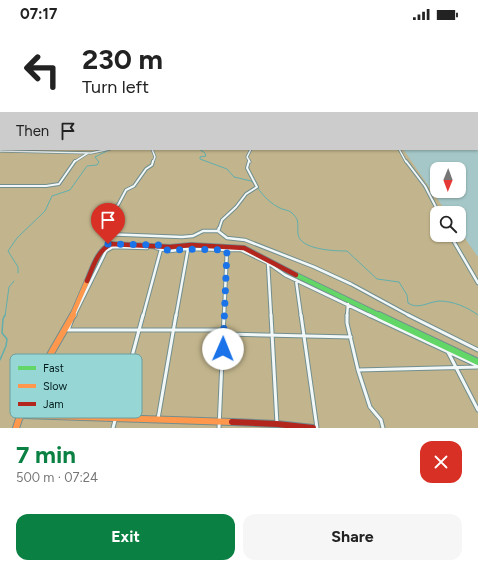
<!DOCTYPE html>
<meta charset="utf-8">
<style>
body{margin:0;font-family:Figtree,sans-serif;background:#f6f6f6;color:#222;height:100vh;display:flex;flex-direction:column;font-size:15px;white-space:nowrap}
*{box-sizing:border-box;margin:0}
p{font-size:13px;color:#767676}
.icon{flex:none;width:22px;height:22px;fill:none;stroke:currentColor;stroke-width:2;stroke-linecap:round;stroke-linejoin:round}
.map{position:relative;height:400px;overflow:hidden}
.details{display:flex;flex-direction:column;background:#fff;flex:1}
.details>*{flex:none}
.guide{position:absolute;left:0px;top:0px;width:478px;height:122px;box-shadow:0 1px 3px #0004;background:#fff;color:#222;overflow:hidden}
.needle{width:26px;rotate:181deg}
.fabs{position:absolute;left:430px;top:134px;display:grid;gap:8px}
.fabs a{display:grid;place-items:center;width:36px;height:36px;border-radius:8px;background:#fff;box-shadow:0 1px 3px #0004;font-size:20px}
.pin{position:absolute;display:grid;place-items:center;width:34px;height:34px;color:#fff;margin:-41px -17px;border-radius:50% 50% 50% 0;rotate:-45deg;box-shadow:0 0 4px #0007}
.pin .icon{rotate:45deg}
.me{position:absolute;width:44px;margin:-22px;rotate:1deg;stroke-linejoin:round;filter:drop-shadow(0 0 3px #0008)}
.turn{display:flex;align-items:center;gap:14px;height:84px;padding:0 16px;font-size:18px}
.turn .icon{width:52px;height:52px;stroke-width:2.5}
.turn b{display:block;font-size:28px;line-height:34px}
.then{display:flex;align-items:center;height:38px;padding:0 16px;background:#0003;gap:8px;font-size:15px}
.round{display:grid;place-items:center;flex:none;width:42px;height:42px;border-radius:12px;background:#f6f6f6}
.summary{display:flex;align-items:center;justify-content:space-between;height:68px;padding:0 16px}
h1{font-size:24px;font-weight:700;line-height:30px;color:#0b8043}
.cta{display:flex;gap:8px;margin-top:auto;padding:8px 16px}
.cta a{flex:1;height:46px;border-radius:12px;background:#0b8043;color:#fff;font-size:16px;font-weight:700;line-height:46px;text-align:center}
.cta a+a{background:#f6f6f6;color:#222}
.status{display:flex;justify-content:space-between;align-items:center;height:28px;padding:0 20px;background:#fff;direction:ltr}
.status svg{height:11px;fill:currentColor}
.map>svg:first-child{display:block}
.green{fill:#c2b58d}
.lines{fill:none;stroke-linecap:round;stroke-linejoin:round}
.stream-far1{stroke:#61aead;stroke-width:1}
.stream{stroke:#61aead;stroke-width:1.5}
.street-far3-casing{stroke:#728e8e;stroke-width:3}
.street-far2-casing{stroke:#728e8e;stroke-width:4}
.street-far1-casing{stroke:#728e8e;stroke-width:4.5}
.street-casing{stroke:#728e8e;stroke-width:5}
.fast-far1-casing{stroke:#728e8e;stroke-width:6}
.fast-casing{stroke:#728e8e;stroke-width:8}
.slow-far1-casing{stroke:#728e8e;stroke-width:6}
.slow-casing{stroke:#728e8e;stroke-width:8}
.jam-far1-casing{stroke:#728e8e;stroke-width:6}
.jam-casing{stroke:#728e8e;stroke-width:8}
.street-far3{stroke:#f2f7f7;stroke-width:1.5}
.street-far2{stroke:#f2f7f7;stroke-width:2}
.street-far1{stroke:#f2f7f7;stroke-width:2.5}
.street{stroke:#f2f7f7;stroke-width:3}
.fast-far1{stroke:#63d668;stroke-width:4.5}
.fast{stroke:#63d668;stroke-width:6}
.slow-far1{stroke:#ff974d;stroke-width:4.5}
.slow{stroke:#ff974d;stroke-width:6}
.jam-far1{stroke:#b3261e;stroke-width:4.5}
.jam{stroke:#b3261e;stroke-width:6}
.route{stroke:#1a73e8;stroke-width:7;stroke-dasharray:0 12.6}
.key{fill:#96d6d5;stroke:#6a9e9e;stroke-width:1}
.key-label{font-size:11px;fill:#021c1c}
</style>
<div class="status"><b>07:17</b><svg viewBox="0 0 49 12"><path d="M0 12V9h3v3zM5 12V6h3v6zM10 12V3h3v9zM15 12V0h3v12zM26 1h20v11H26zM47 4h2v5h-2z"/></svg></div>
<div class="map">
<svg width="478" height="400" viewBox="0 0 478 400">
<rect width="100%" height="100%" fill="#a5c7c7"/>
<path class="green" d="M0,53l1,68h402l44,64h-10v22h22v-5l19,27v171h-478z"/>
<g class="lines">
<path class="stream-far1" d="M199,121l6,4 1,3 -6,1v2l27,10 7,8 17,4 4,3
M257,159c7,10 14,17 25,22 4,1 9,2 11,5 7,6 4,12 5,20 2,16 37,17 49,17l30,28 22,3 8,13 1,8c10,7 20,-1 31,-2 14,0 28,6 39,14
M18,245v-6l-10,-16 9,-13 28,-27 7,-15 18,-6 17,-24 10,-1 2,-3 -4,-5 16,-8
M5,288l4,-29 5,-6"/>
<path class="stream" d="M0,332l6,-14 1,-7 -5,-6 1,-14 2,-4"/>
<g class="street-far3-casing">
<path id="street-far3" d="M152,121l3,8 -2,5
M399,121l7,13
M0,123l91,2 19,-4
M74,134l14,-9
M250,134l-3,-5 4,-8"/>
</g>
<g class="street-far2-casing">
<path id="street-far2" d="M406,133l19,25 14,27
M0,158h46l13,-2 16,-23
M100,201l-2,-7 4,-6 16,-11 8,-15 8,-4 12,-17 6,-4 1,-4
M219,201l3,-9 14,-13 10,-13 11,-7 -10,-19 2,-7"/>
</g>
<g class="street-far1-casing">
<path id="street-far1" d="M99,200l5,6 78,3 11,-1 10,-5h15l9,7 18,2 69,27 37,17 59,32
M218,203l1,-3
M450,207l28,48
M156,220l14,3 16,-2 55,1 27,13 17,12 86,41
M268,235l3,53
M296,252l5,36
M74,288l32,-65 7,-4 34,1
M143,288l18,-67
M176,288l12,-67
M224,288l3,-67
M347,288l1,-12"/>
</g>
<g class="street-casing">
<path id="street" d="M271,287l6,109
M301,287l16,113
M347,287v8l11,47 12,37 11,13 2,8
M369,287l109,51
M408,287l70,35
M74,288l1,-1
M68,302l3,-8
M68,302h155
M223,306l128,3
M448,324l30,58
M358,342l120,-3
M158,391l18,-104
M113,400l30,-113
M219,400l5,-113"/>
</g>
<g class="fast-far1-casing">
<path id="fast-far1" d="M296,247l85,41"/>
</g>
<g class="fast-casing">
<path id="fast" d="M379,287l99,47"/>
</g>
<g class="slow-far1-casing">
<path id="slow-far1" d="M72,288l15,-35"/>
</g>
<g class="slow-casing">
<path id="slow" d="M24,387l208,7
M16,400l3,-9 20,-35 11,-29 23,-40"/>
</g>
<g class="jam-far1-casing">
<path id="jam-far1" d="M87,253c6,-14 10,-30 24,-37l59,3 21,-2 53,3 52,27"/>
</g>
<g class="jam-casing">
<path id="jam" d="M232,394l45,2 36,4"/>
</g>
<use href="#street-far3" class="street-far3"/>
<use href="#street-far2" class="street-far2"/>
<use href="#street-far1" class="street-far1"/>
<use href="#street" class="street"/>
<use href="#fast-far1" class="fast-far1"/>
<use href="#fast" class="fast"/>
<use href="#slow-far1" class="slow-far1"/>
<use href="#slow" class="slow"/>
<use href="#jam-far1" class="jam-far1"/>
<use href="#jam" class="jam"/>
</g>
<linearGradient id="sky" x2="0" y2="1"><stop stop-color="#72b2d0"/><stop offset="0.43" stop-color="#d6e6e6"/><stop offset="1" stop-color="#d6e6e6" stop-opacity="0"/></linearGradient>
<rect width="478" height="99" fill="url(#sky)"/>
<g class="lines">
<path class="route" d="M108,216l51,1 3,1 -1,2 9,3 16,-2 41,1 -4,99"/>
</g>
<rect x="10" y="326" width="132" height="64" rx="6" class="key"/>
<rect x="18" y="338" width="18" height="4" fill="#63d668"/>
<rect x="18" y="356" width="18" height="4" fill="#ff974d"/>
<rect x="18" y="374" width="18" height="4" fill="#b3261e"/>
<g class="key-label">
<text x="43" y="344">Fast</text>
<text x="43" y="362">Slow</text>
<text x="43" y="380">Jam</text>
</g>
</svg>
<div class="fabs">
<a><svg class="needle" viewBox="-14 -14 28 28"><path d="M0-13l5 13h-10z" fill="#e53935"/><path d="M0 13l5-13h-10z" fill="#767676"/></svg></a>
<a><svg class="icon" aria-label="search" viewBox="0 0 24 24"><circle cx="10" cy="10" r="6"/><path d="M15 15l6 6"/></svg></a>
</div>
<div class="pin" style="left:108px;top:216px;background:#d93025"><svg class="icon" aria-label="arrive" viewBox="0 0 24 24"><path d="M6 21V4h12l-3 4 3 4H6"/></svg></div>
<svg class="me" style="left:223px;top:321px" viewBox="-20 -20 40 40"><circle r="19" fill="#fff"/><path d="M0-13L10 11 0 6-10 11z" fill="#1a73e8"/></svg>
<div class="guide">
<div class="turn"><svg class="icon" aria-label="left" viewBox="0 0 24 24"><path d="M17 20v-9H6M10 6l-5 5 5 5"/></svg><div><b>230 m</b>Turn left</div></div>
<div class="then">Then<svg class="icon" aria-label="arrive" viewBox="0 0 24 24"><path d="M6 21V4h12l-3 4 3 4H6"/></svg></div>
</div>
</div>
<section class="details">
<div class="summary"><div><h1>7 min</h1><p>500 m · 07:24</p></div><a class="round" style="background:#d93025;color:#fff"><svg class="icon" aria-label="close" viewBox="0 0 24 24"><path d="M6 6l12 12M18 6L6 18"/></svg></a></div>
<div class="cta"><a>Exit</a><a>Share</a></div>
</section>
